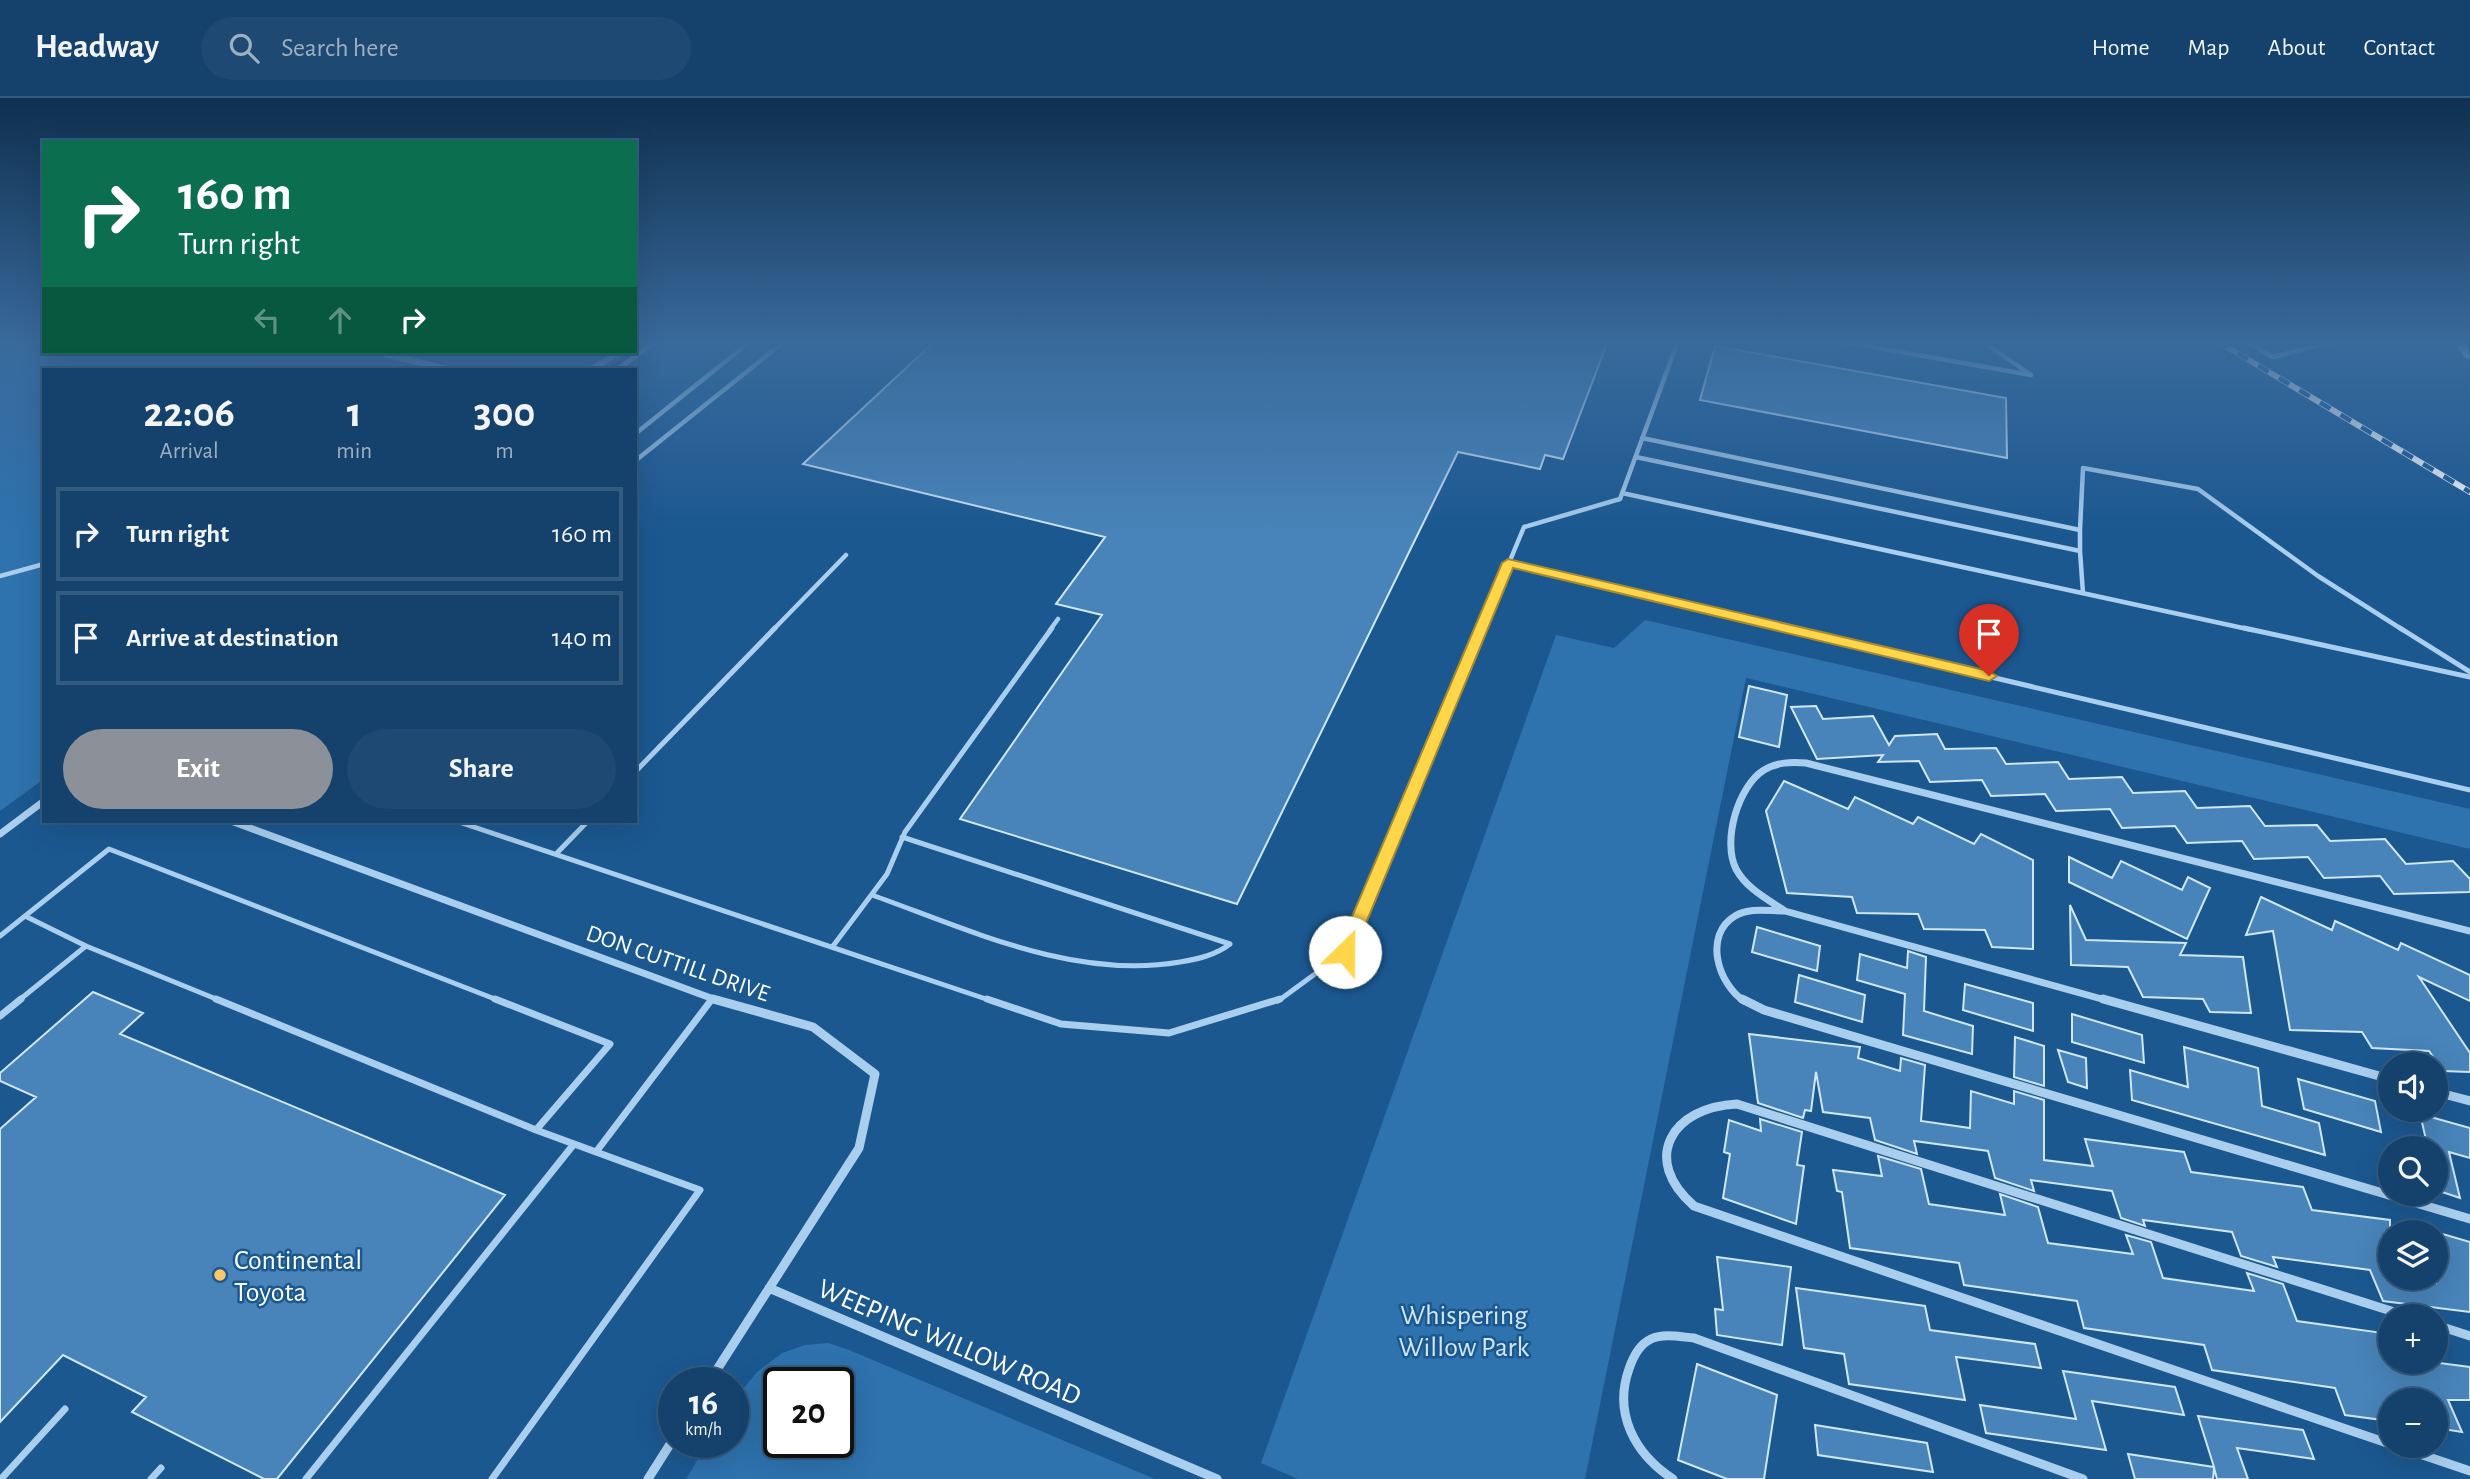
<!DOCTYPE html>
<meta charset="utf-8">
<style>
body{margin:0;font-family:"Alegreya Sans",sans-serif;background:#1d4972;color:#f1f3f6;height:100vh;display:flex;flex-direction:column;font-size:26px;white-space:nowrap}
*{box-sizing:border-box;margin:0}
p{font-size:23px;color:#9db0c2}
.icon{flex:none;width:38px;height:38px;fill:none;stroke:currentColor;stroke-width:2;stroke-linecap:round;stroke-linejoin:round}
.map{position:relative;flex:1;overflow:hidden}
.panel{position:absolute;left:42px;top:270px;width:595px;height:455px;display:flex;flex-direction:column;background:#14426c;border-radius:0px;box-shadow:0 7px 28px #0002,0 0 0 2px #335b7f}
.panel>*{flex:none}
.banner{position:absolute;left:42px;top:42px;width:595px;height:214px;border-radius:0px;box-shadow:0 7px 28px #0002,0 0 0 2px #335b7f;background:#0b6e4f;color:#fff;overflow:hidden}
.controls{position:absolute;left:2378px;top:954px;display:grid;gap:14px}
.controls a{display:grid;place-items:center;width:70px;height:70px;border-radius:50%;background:#14426c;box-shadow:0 7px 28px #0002,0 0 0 2px #335b7f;font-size:35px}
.speed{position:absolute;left:658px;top:1269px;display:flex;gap:14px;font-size:35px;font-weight:700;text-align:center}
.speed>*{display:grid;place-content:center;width:91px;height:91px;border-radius:50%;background:#14426c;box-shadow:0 7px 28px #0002,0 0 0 2px #335b7f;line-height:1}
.speed small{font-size:18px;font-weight:400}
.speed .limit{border:4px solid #111;border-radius:10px;background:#fff;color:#111}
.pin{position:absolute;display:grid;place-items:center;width:60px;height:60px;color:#fff;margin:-72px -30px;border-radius:50% 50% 50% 0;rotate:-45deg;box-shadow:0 0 7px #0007}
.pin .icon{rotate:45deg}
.me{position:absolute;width:77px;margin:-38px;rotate:23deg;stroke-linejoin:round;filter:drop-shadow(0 0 5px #0008)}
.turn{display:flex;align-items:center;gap:24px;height:147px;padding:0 21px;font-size:32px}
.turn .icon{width:91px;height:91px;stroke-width:2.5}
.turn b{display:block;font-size:49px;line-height:60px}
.lanes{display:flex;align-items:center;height:66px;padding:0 21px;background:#0003;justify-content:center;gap:35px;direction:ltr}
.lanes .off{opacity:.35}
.eta{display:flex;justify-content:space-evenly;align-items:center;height:119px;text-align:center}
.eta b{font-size:42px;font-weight:600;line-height:49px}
.button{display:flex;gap:14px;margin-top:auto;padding:14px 21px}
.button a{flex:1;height:80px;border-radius:42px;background:#8c9099;color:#fff;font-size:28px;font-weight:600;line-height:80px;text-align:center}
.button a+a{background:#1d4972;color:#f1f3f6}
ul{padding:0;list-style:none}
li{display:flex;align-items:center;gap:21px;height:94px;margin:0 14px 10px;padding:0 7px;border:4px solid #335b7f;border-radius:0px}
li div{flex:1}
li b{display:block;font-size:26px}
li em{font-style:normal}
header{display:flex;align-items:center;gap:42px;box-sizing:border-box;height:98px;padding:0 35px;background:#14426c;border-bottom:2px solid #335b7f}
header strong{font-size:33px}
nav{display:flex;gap:38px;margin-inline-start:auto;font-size:24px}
.search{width:490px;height:63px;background:#1d4972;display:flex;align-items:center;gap:18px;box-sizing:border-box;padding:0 24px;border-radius:38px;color:#9db0c2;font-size:26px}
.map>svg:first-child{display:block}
.green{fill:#2e72ae;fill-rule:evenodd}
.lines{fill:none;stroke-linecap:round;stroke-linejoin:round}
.stream{stroke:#9dcaf0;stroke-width:6}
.building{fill:#4884b9;stroke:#d0e7fa;stroke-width:2}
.lane-far2{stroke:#aaceee;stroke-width:4.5}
.lane-far1{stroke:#aaceee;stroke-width:5}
.lane{stroke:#aaceee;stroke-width:7}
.street-far2{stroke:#aaceee;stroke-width:5}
.street-far1{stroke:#aaceee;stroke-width:7}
.street{stroke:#aaceee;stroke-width:9}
.highway{fill:#fff;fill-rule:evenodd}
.rail-casing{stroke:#fff;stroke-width:6}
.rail{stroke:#1b5890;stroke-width:4.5;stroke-dasharray:12;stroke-linecap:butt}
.route{fill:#ffd54a;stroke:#a68a30;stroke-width:2}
.poi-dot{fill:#ffc767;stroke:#1b5890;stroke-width:2.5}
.labels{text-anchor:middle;stroke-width:5;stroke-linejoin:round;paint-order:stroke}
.street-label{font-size:24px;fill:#fff;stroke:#1b5890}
.near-poi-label{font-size:28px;fill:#fff;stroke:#1b5890;text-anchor:start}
.near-park-label{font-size:28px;fill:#d0e7fa;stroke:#1b5890}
.near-street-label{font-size:28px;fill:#fff;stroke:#1b5890}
</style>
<header>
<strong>Headway</strong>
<div class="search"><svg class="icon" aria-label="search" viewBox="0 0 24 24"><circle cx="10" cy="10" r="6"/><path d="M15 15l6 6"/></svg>Search here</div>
<nav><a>Home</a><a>Map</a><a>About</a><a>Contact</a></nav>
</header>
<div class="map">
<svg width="2470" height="1381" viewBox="0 0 2470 1381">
<rect width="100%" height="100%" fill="#1b5890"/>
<path class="green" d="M0,243h44v11h586l-24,17h-562v410l-44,32z
M1645,522l825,189v40l-724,-171 -161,801h-287l-37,-16 295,-828 58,13z
M828,1245l21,7 306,129h-469l22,-37h25v-41l24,-29 25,-19 23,-8zM838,1284v60h-59v-60z"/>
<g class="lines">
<path class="stream" d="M376,254l71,17
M591,271l30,-17"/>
</g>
<path class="building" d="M935,243h673l-45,118 -18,-4 -5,14 -82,-17 -221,452 -277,-85 142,-204 -46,-11 49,-67 -302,-73z
M1715,248l291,52 1,60 -307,-58z
M1749,588l38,9 -8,52 -40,-10z
M1816,608l7,13 50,-3 16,29 6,-9 42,-2 8,15 51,-1 10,16 52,-2 11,17 53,-2 11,16 52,-2 12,17 53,-2 15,20 52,-1 13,16 55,-2 21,25 47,-3 17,18v13l-76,2 -14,-18 -56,2 -16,-21 -54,2 -12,-18 -55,2 -12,-17 -53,2 -12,-19 -54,2 -11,-17 -54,2 -9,-16 -52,2 -11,-21 -41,1 5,-7 -66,4 -26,-52z
M1784,683l64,28 7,-12 58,27 5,-7 56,27 7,-10 52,26v89l-41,-2 -7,-17 -61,-1 -6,-15 -61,-1 -5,-16 -65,-4 -21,-82z
M2069,759l43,21 9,-17 61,29 6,-13 22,11 -23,51 -118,-57z
M2261,799l71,33 3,-9 63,29 3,-7 69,32v26l-51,-24 51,76v19l-27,-1 -14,-20 -57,-3 -10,-16 -72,-2 -17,-99 -27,4z
M2070,807l16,35 100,3 -6,12 63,2 8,56 -41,-1 -7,-13 -60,-2 -15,-30 -57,-2z
M1757,829l63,19 -3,25 -65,-19z
M1908,853l18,6 -2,54 49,15 -1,28 -69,-19 2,-41 -48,-14 3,-26 47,14z
M1799,877l66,20 -3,27 -67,-20z
M1965,886l68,19v28l-70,-21z
M93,894l50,21 -23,21 385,161 -228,284h-13l-132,-67 14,-15 -83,-42 -63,67v-293l36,-32 -36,-16v-8z
M2072,916l70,21 2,28 -72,-21z
M1749,936l111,13 -2,11 42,13 1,-13 24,7 -4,56 49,7 1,-37 43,13v-13l30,9v60l49,6 -8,-27 99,13 7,20 112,15 9,23 78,10v58l46,5v-51l34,10v70l-87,-11 -13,-31 -97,-13 4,10 -36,-11 -9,-24 -89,-12 2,6 -24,-8 -9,-27 -81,-11 3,11 -39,-13 -7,-27 -74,-10 3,13 -42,-14 -5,-22 -47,-6 -7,-40 -5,39 -6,-1 -2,8 -45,-15z
M2015,939l29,9v40l-30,-9z
M2184,949l74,21 4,38 57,17 6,32 -193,-55 -2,-30 58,17z
M2058,952l28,8 1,30 -19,-6z
M2298,981l77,22 6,31 -77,-23z
M2420,1016l50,14v30l-21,-6 11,46 -24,-8v-42h-8z
M1760,1021l42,13 -5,33 7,1 -8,58 -73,-26 7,-44 -6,-2 5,-32 32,11z
M1878,1058l43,13 8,35 76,11 -5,-21 38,13 10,36 85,11 -7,-19 25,7 12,36 91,13 -7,-18 36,11 14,37 93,13v28h42l38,5v33h-22l14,32 -26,-4v-28h-46v21l-45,-6 -10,-27 -123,-18 -8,-25 -120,-17 -7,-27 -113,-16 -5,-22 -109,-15 -8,-56 -5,-1 -4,-21 49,6z
M1717,1159l74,10 -9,78 -65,-10 -2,-26 8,1z
M1796,1190l129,18 5,24 105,14 6,24 -85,-11 9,43 -116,-16 -5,-30 -40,-6z
M1697,1266l80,31 -13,84h-37l-49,-19z
M2063,1273l112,16 9,28 -92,-14 14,49 -120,-17 -6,-28 96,14z
M2198,1318l105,14 11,29 -77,-11 11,31h-31l-3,-11 -1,11h-78l-7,-25 86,13z
M1815,1327l112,18 6,29 -115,-17z"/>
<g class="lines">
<path class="lane-far2" d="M1839,243l192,34 -49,-34
M2245,243l28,16 61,-16
M635,336l116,-93
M1636,359l444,94v-21l-438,-92
M635,363l150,-120
M1622,395l630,137
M2080,432l3,-62 115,21 120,87 85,54
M2080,453l3,42
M1508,465l283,67
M0,478l44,-12
M773,532l73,-75
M1050,532l8,-11
M1481,532l43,-103 96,-28 58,-158"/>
<path class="lane-far1" d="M1783,530l687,162
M2244,530l226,49
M2400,530l70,44
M635,674l140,-144
M456,723l536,180
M556,756l32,-33
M872,797c98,35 202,85 308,67 18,-3 36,-7 50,-18l-328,-107
M25,818l61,30
M0,838l109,-87 391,152
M833,848l54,-72 18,-42 147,-204
M18,903l68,-55 135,55
M1278,903l67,-49 136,-324"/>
<path class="lane" d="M216,901l320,131
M495,901l115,45 -74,86 60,22 116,-153
M987,901l74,25 108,9 111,-34
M0,918l21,-17
M1,1381l64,-70
M151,1381l10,-11
M306,1381l268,-335
M492,1381l208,-289 -104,-38"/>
<path class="street-far2" d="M618,271l38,-28"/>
<path class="street-far1" d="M231,723l488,180
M0,736l44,-33
M1785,813l324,90
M1744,903c-26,-17 -41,-66 -9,-85 14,-9 34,-5 50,-5 -18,-12 -39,-23 -49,-42 -14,-28 2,-83 28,-99 13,-8 27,-8 42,-7l664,168"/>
<path class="street" d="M1742,901l22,11 706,209
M2103,901l287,80
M2436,994l34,9
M769,1190l448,191
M2436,1227l34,11
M709,1284l150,-234 16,-74 -62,-47 -100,-28
M2390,1346l-696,-238c-54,-47 -22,-99 43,-102l670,212
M2396,1348l74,25
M648,1381l26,-41
M1673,1381c-38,-25 -60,-65 -44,-110 4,-12 11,-25 22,-30 13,-6 30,-2 43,-1l389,141"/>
<path class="highway" d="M2453,243h14l3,18 -5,-1z"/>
<g class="rail-casing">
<path id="rail" d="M2217,243l253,151"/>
</g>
<use href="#rail" class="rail"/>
</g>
<linearGradient id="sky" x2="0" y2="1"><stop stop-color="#0f304f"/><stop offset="0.56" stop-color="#396a9c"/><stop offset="1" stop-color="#396a9c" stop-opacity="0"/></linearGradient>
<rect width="2470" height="436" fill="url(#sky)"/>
<path class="route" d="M1508,461l481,112 8,5 -8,5 -476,-113 -159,384 -2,5h-13l-2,-5 165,-389z"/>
<circle class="poi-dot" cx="220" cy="1177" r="7"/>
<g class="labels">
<g class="street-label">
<text transform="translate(678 865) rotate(19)" y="8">DON CUTTILL DRIVE</text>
</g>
<g class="near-poi-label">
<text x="234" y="1171">Continental<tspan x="234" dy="32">Toyota</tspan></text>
</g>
<g class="near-park-label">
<text x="1464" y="1226">Whispering<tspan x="1464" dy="32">Willow Park</tspan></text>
</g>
<g class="near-street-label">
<text transform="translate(950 1243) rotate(23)" y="10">WEEPING WILLOW ROAD</text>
</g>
</g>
</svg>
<div class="controls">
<a><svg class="icon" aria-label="sound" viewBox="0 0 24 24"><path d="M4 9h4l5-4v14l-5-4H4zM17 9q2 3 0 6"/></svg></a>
<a><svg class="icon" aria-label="search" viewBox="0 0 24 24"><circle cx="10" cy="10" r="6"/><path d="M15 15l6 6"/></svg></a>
<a><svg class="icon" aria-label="layers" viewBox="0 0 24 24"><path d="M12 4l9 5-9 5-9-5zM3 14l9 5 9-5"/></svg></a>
<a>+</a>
<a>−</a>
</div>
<div class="speed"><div>16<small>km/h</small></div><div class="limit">20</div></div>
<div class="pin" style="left:1989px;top:578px;background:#d93025"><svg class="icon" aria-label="arrive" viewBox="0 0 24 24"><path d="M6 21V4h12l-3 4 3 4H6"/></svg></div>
<svg class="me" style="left:1345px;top:854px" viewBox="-20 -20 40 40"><circle r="19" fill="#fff"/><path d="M0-13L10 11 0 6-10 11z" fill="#ffd54a"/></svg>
<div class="banner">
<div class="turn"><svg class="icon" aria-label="right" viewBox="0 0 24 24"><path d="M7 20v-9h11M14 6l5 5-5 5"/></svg><div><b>160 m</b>Turn right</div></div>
<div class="lanes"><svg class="icon off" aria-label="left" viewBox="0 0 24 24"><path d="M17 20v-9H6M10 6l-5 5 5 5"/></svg><svg class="icon off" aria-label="ahead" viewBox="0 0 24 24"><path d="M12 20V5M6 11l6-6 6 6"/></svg><svg class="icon" aria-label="right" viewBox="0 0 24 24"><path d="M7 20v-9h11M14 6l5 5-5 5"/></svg></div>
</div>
<section class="panel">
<div class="eta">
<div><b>22:06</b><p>Arrival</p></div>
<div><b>1</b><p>min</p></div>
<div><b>300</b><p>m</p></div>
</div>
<ul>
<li><svg class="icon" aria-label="right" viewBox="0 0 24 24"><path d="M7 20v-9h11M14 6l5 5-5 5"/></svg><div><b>Turn right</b></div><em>160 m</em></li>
<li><svg class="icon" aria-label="arrive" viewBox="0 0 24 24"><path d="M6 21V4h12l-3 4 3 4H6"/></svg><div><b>Arrive at destination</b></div><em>140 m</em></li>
</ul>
<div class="button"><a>Exit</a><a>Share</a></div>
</section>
</div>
